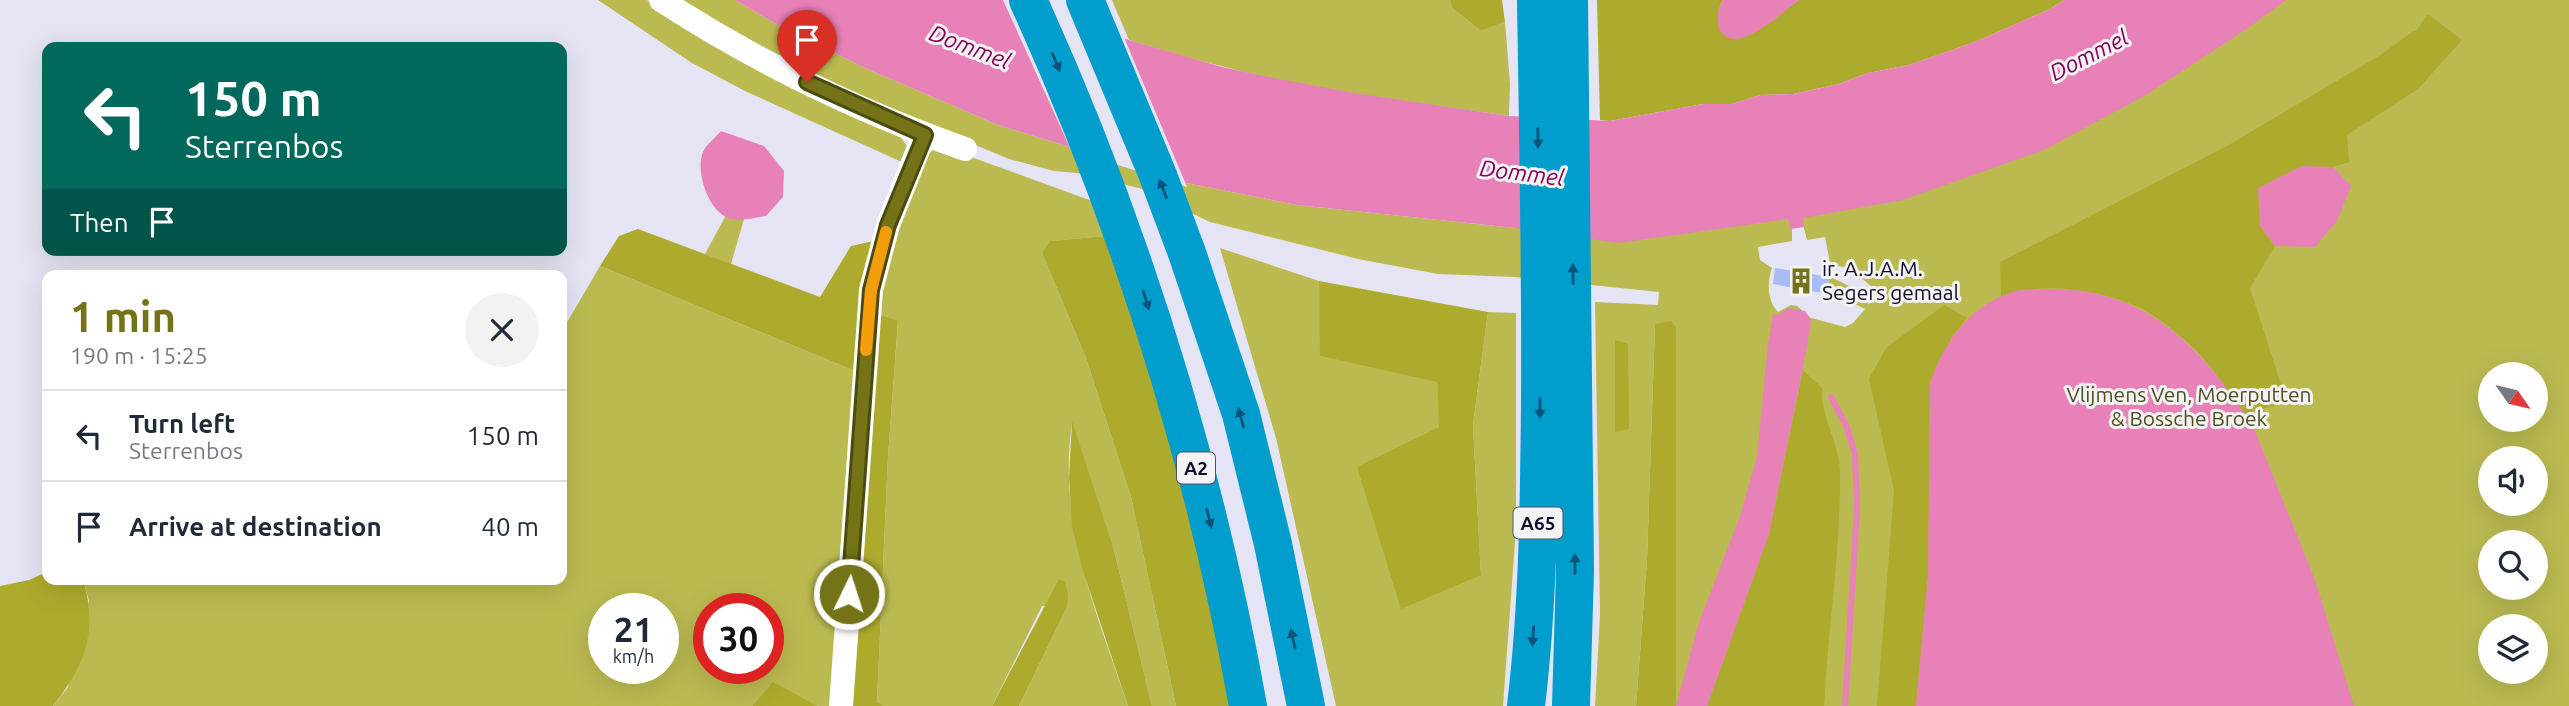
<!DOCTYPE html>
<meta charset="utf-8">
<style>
body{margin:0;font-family:Ubuntu,sans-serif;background:#f2f2f3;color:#1f2937;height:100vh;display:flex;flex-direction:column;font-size:26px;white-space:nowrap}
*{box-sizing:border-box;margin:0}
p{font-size:23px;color:#747a83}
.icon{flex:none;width:38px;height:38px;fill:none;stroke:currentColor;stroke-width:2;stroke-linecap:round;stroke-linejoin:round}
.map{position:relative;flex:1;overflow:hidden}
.side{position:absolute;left:42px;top:270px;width:525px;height:315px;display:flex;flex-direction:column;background:#fff;border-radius:14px;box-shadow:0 7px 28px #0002}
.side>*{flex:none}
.hud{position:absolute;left:42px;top:42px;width:525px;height:214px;border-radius:14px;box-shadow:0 7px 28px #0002;background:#00695c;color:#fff;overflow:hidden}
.needle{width:46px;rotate:124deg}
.buttons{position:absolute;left:2478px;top:362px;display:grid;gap:14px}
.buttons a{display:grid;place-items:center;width:70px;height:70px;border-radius:50%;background:#fff;box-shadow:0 7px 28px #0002;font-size:35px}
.speed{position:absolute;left:588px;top:593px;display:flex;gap:14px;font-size:35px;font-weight:700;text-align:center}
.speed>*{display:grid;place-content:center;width:91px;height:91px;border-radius:50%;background:#fff;box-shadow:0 7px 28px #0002;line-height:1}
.speed small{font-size:18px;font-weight:400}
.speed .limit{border:10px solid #d22;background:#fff;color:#111}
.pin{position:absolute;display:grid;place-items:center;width:60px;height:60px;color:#fff;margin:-72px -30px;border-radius:50% 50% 50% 0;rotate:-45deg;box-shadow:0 0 7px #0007}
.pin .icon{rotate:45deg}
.me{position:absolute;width:77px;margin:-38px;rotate:4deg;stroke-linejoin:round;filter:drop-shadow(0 0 5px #0008)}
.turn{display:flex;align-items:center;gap:24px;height:147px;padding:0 28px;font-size:32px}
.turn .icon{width:91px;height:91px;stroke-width:2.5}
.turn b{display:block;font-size:49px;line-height:60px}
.then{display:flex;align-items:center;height:66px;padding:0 28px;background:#0003;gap:14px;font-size:26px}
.round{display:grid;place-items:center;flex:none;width:74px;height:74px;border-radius:37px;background:#f2f2f3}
.overview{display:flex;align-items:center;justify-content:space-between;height:119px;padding:0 28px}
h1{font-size:42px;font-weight:700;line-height:52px;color:#747317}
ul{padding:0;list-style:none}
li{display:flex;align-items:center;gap:21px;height:91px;padding:0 28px;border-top:2px solid #e0e1e3}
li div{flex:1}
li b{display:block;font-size:26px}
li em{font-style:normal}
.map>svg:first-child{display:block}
.green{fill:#bbba51;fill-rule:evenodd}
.forest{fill:#adab2d}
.water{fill:#e881b7}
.pier{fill:#e5e4f4}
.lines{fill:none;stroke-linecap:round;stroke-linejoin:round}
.stream{stroke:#e881b7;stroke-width:6}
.building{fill:#a7bcf5}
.minor{stroke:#fff;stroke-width:24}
.motorway{stroke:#019dcd;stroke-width:38}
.oneway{fill:#09547a}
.route-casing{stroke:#4b4b0f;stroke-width:18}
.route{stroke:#747317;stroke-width:12}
.slow{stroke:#f59e0b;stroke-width:12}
.labels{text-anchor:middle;stroke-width:6;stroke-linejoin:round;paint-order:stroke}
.shield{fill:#f3f3f3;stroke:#555164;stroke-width:2}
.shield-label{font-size:19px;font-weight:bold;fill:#110b27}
.poi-label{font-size:21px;fill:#110b27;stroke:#f3f3f3;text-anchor:start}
.park-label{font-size:21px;fill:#504f1f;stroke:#f3f3f3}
.water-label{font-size:23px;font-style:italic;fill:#850058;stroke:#f3f3f3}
</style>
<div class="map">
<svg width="2569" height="706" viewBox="0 0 2569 706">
<rect width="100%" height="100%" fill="#e5e4f4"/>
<path class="green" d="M598,0h49l30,20 222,115 8,11 -3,17 -159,-72 -53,-28z
M682,0h53l43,25 87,43 133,57 188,58 111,22 218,23 273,-9 494,-219h287v706h-908l-6,-382 -8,235 -11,147h-41l5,-91 -5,-313 63,3 1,-13 -145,-15 -76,-3 -80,-15 -148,-37 -71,-34 -62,-15 -23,-2 -45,-12 -77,-32 -118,-52 -74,-38zM1803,225l4,15 18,-3 5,26 22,7 27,23 -10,11 -18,-17 -20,-10 -4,4 -3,14 27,7 14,7 -12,14 -8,4 -34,-9 -14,-12 -6,-1 -13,7c-11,-12 -11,-29 -6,-44l-12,-8 -2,-13 34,-6v-14zM2490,374h46v46h-46zM2490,458h46v46h-46zM2490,542h46v46h-46zM2490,626h46v46h-46z
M1112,0h338l2,8 29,23 24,-9 5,62 -1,32c-96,-14 -194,-25 -288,-50 -31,-7 -62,-17 -92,-26z
M949,149l143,52 13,35 -54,5 -9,12 44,105 45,139 45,209h-24l-39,-160 -41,-123c-15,100 25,190 56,283h-109l48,-99 -25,-1 -50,100h-107l-8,-4 11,-245 10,-135 -23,-9 43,-150 15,-13z
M725,217l19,2 -13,45 -26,-10z
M1220,248l99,33 2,75 116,25 3,46 41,148 -8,-150 15,-113 28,1v216l-13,177h-167l-60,-268z
M600,266l255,105 -20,335h-17l-45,-23 -21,23h-699l15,-19 21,-86 -6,-22h479v-248zM604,609h59v59h-59zM709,609h59v59h-59z"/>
<path class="forest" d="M1450,0h52l3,22 -24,9 -29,-23z
M1597,0h126c-6,10 -5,21 -2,32l36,-1 42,-31h265l-14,9 -75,33 -66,23 -41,8 -29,11 -46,10 -33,1 -28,9h-29l-93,17 -10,-1z
M2428,14l34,26 -44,49 -71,46 2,27 -16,5h-31l-42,59 15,20 -25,42 37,115 -42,10c-19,-24 -35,-51 -58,-71 -12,-11 -35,-29 -49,-35 -38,-17 -98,-27 -137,-10l-1,-35 227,-116 155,-92 30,-22 4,-1z
M638,229l182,68 31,-51 27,-6 -23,131 -255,-105 19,-30z
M1105,236l39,106 93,364h-61l-45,-209 -45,-139 -44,-105 8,-12z
M1319,281l169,31 -15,113 8,150 -80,34 -44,-142 82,-40 -2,-45 -117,-26z
M1944,305l23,13 -15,19 -22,46 -2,194 -12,129h-39l17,-215 -25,-112 17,-31z
M875,313l23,8 -10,136 -11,245 8,4h-34z
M1671,321l5,6v379h-40l11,-147 8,-235z
M1615,340l13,4 1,85 -14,3z
M1803,370l19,18c-2,28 17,54 18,83 1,78 -12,157 -16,235h-117l62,-172z
M1072,421l41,125 39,160h-24l-45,-135 -11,-45 -3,-49z
M47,572v7h36c15,52 3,85 -30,127h-53v-120l29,-6z
M1059,579l6,3 3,13 -1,12 -48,99h-27z
M773,682l45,24h-66z"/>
<path class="water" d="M735,0h279l54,22 61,18 93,27 47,10 85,16 155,23 101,5 93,-17h29l28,-9 33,-1 46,-10 29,-11 41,-8 66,-23 75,-33 14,-9h222l-35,26 -105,69 -102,55 -141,50 -100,18 1,9 -14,2 -2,-10 -170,24 -103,-15 -218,-23 -111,-22 -188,-58 -133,-57 -87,-43z
M1723,0h76c-15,11 -62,56 -78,32 -6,-8 -3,-24 2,-32z
M721,131l43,15 20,25 -1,26 -17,19c-12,2 -27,6 -38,2 -20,-8 -33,-47 -25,-66 3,-7 13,-15 18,-21z
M2302,166l31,1 18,19 -14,35 -22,26 -40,-1 -15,-20 -2,-38z
M2052,289c97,0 152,61 201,137l62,154 39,126h-438l12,-129 2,-194c15,-42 39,-77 83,-91 12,-4 27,-2 39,-3z
M1788,308l17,3 6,9 -4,27 -38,187 -62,172h-31l23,-84 40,-103 18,-62 11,-113 5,-30 5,1z"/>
<path class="pier" d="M1003,0h21l45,19 54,16 64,152 -116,-37z"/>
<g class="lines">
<path class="stream" d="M1831,397l15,28 9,29 2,55 -12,197"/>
</g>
<path class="building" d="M1775,268l55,9 -3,17 -54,-10z"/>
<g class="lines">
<path class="minor" d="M661,0c94,61 199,112 304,149
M841,706l30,-416 17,-65 36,-90"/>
<path class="motorway" d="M1028,0c103,226 176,462 220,706
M1085,0l72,173 30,80 54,161 32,130 33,162
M1569,0l6,571 -4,135
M1526,706c12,-100 13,-201 14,-302 1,-135 -2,-269 -4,-404"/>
</g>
<defs><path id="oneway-solid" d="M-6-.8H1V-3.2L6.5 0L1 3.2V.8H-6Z" transform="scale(1.75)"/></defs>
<g class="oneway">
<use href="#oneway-solid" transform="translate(1056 62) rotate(67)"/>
<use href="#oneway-solid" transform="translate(1538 138) rotate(89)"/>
<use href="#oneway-solid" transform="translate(1163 189) rotate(-111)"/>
<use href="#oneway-solid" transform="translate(1573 274) rotate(-91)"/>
<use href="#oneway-solid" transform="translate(1146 300) rotate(73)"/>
<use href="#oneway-solid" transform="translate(1540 408) rotate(90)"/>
<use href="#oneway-solid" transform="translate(1241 418) rotate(-106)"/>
<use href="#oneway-solid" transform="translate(1209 518) rotate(76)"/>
<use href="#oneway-solid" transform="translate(1575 564) rotate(-90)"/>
<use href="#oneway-solid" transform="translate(1533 636) rotate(94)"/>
<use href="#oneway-solid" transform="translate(1293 639) rotate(-102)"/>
</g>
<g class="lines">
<g class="route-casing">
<path id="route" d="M807,82l118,53 -37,90 -17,65 -22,304"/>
</g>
<use href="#route" class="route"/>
<path class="slow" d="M866,350l5,-60 15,-58"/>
</g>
<defs>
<g id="building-bare" transform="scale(2.1)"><path d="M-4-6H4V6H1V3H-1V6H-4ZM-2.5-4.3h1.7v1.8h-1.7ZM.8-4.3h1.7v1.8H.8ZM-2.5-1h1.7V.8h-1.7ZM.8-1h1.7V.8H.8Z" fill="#747317" stroke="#f3f3f3" stroke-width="2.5" paint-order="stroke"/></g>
</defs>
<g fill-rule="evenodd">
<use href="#building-bare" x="1801" y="281"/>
</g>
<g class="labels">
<g class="shield">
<rect x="1177" y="452.5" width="38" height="31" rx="5"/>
<rect x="1513.5" y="507.5" width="49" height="31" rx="5"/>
</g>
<g class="shield-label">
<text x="1196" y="475">A2</text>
<text x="1538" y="530">A65</text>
</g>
<g class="poi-label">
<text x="1822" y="276">ir. A.J.A.M.<tspan x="1822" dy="24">Segers gemaal</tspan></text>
</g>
<g class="park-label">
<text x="2189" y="402">Vlijmens Ven, Moerputten<tspan x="2189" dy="24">&amp; Bossche Broek</tspan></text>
</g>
<g class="water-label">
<text transform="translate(970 47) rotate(21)" y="8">Dommel</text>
<text transform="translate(2089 55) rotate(-27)" y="8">Dommel</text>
<text transform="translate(1522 173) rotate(7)" y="8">Dommel</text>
</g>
</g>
</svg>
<div class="buttons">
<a><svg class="needle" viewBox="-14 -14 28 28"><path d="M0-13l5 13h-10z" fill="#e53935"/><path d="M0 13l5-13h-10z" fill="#747a83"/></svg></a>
<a><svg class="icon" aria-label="sound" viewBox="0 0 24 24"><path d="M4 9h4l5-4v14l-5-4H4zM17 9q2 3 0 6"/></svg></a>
<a><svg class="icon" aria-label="search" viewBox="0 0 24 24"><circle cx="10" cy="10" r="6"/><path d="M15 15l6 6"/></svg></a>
<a><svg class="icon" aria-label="layers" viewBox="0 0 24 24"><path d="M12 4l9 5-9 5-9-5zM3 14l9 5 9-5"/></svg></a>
</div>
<div class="speed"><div>21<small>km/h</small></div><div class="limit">30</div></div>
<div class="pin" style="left:807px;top:82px;background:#d93025"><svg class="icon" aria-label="arrive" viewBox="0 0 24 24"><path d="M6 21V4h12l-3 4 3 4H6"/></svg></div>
<svg class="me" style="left:849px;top:594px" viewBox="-20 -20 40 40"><circle r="17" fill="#747317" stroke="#fff" stroke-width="3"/><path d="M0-11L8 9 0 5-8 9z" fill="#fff"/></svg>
<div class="hud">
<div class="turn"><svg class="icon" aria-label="left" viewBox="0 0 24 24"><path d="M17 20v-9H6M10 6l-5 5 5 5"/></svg><div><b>150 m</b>Sterrenbos</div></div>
<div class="then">Then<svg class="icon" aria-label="arrive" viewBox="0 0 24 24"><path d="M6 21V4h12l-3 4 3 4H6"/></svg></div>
</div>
<section class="side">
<div class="overview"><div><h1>1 min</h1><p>190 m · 15:25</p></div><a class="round"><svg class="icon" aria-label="close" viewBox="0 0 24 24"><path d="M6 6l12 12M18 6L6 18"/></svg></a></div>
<ul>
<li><svg class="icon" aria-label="left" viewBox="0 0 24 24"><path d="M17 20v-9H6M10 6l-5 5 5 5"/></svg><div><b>Turn left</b><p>Sterrenbos</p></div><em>150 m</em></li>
<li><svg class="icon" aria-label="arrive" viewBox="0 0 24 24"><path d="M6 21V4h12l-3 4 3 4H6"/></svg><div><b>Arrive at destination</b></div><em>40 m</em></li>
</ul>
</section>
</div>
